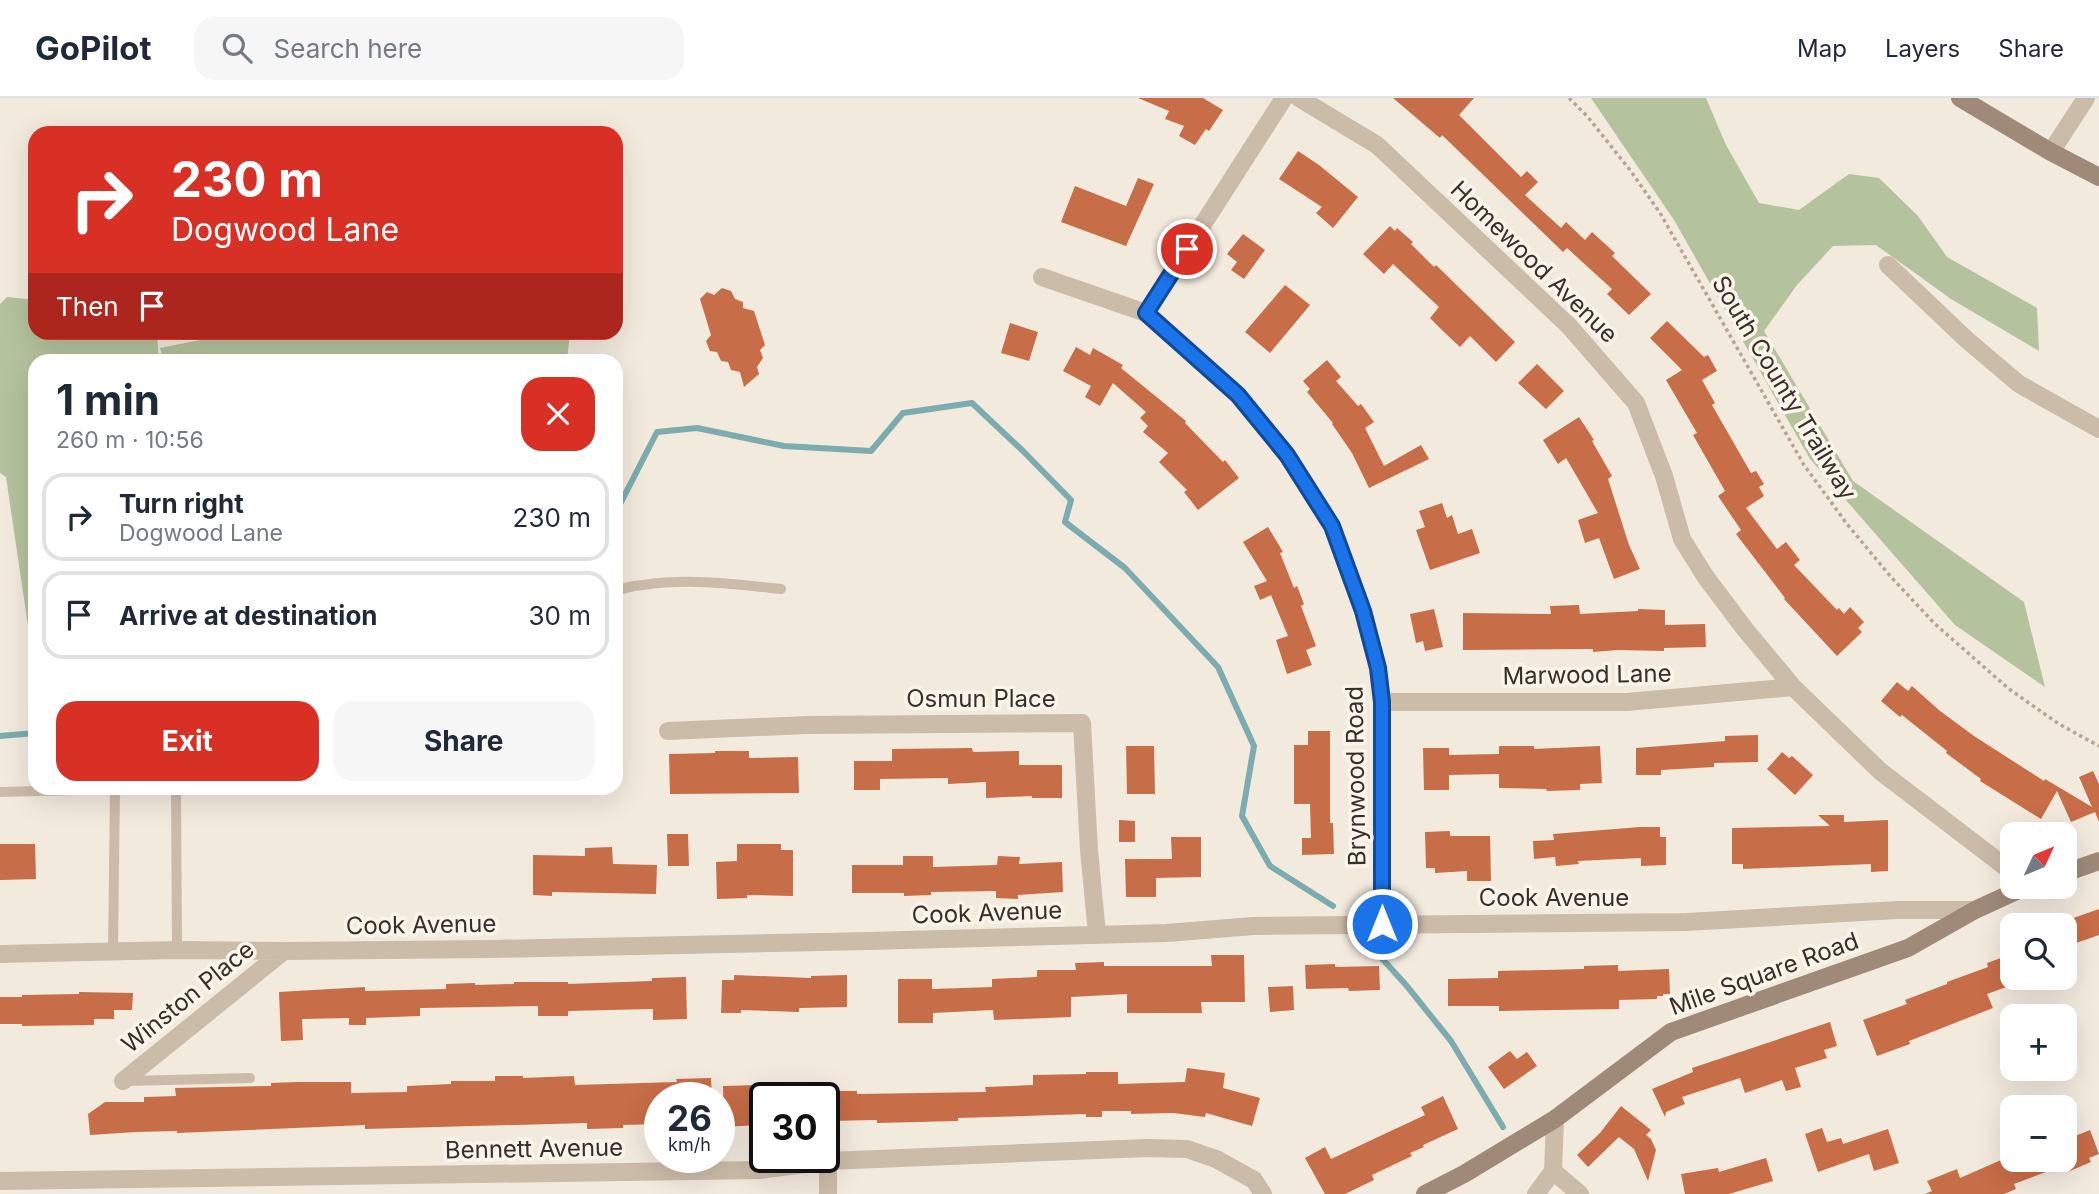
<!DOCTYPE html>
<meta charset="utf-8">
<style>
body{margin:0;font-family:Inter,sans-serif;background:#f6f6f7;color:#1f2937;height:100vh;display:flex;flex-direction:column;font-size:26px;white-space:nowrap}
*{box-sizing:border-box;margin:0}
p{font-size:23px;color:#747a83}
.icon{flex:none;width:38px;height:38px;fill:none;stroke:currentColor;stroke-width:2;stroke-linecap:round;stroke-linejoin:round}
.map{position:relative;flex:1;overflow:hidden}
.drawer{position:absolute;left:28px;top:256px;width:595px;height:441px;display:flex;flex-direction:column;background:#fff;border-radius:21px;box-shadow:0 7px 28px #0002}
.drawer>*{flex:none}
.guide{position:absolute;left:28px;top:28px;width:595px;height:214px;border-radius:21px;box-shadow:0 7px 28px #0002;background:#d93025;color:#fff;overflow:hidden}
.needle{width:46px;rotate:46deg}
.buttons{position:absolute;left:2000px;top:724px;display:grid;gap:14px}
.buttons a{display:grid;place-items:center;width:77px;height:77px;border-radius:14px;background:#fff;box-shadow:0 7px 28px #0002;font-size:35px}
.speed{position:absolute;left:644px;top:984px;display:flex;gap:14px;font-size:35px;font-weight:700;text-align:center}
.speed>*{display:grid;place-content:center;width:91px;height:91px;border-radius:50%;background:#fff;box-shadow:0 7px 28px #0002;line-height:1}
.speed small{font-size:18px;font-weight:400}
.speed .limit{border:4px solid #111;border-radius:10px;background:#fff;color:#111}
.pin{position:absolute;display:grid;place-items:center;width:60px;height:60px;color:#fff;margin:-30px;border:4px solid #fff;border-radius:50%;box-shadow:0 2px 7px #0007}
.me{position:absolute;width:77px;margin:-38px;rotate:0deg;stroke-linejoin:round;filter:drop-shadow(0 0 5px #0008)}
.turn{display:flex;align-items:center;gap:24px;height:147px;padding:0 28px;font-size:32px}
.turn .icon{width:91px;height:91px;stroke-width:2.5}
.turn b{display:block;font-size:49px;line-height:60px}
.then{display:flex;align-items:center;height:66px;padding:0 28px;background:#0003;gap:14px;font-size:26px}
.round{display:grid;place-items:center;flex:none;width:74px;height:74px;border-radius:21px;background:#f6f6f7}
.head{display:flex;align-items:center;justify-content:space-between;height:119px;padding:0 28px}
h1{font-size:42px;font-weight:700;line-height:52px}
.primary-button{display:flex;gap:14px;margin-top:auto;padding:14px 28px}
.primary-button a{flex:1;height:80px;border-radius:21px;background:#d93025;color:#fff;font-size:28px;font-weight:700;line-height:80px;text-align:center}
.primary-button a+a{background:#f6f6f7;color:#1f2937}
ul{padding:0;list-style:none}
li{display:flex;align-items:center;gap:21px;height:88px;margin:0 14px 10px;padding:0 14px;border:4px solid #e0e1e3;border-radius:21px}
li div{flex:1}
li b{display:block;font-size:26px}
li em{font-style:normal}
header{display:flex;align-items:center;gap:42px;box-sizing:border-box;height:98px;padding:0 35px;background:#fff;border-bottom:2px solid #e0e1e3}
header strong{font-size:33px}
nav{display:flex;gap:38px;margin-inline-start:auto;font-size:24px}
.search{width:490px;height:63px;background:#f6f6f7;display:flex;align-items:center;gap:18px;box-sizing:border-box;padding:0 24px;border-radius:21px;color:#747a83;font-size:26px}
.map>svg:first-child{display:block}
.green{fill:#b4c29d}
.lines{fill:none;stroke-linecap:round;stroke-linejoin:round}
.stream{stroke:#7cacb0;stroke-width:6}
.building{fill:#c76d47}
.path{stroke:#b7a593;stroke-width:3.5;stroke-dasharray:3.5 3.5;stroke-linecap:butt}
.lane{stroke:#cbbba9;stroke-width:10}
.street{stroke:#cbbba9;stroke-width:18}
.secondary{stroke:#9f8a7a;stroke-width:18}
.route-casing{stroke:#114b97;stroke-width:18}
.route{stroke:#1a73e8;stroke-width:12}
.labels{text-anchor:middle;stroke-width:7;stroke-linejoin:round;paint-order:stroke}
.street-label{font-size:24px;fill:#392f29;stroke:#faf4ea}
</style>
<header>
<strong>GoPilot</strong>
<div class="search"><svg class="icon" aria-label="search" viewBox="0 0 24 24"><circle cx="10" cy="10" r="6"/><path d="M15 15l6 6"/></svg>Search here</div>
<nav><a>Map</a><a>Layers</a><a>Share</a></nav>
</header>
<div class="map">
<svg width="2099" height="1096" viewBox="0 0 2099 1096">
<rect width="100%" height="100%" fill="#f3eade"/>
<path class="green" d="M1591,0h115l20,47 33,58 40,7 50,-36 30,4 39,38 29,41 90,51 2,43 -88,-52 -75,-54 -43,1 -36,39 -33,46 89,150 171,121 21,85 -90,-62 -145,-166 -136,-239z
M7,199l28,3v32l122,1 2,27h-124v292l-3,1 -26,-176 -6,-4v-169z
M235,235v-1l335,1 -3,27h-404l-3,-12z"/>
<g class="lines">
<path class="stream" d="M616,414l41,-80 40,-4 87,18 87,5 32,-38 69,-10 51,48 48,49 -6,22 60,46 93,99 36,79 -12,70 28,50 63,40
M0,638l35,-3
M1377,855l29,32 45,56 52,86"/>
</g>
<path class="building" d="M1138,0h65l20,12 -14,21 -3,-2 -11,16 -16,-9 5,-10 -19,-7 4,-8z
M1393,0h81l-15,17 62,62 6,-6 11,11 -13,13 36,33 5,-6 19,18 7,-8 23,21 -3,3 39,38 -22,21 -22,-21 5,-5 -45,-41 -4,4 -121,-117 -2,3z
M1298,53l21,14 39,32 -25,31 -17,-15 6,-6 -43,-28z
M1138,80l16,6 -28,62 -65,-24 14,-36 51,20z
M1390,128l5,5 2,-3 16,14 -2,2 23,23 2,-2 79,77 -19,20 -26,-26 -10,11 -16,-15 -14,-14 9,-11 -46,-43 -9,10 -21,-20z
M1243,136l22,16 -21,29 -13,-9 6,-8 -10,-8z
M1285,187l25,20 -40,48 -25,-21z
M722,190l9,3 4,8 8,3v6l11,3 11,34 -5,5 3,8 -6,9 2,7 -15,13 -4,-15 -9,-2 -3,-8 -7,-1 -4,-9 -7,-1 -4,-10 5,-6 -11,-36 7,-7 7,3z
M1667,223l37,36 4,-2 9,16 -15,9 13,23 -3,2 39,68 5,-2 8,13 -5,3 5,9 -18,12 31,41 9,-7 14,18 -6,5 43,45 2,-2 5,6 6,-7 14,15 -6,6 4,4 -25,24 -53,-57 1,-1 -49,-64 5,-4 -23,-34 7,-5 -32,-56 4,-2 -31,-53 16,-10 -32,-32z
M1010,225l28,9 -9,29 -28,-8z
M1076,249l14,8 3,-7 30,17 -2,3 65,53 -1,2 38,39 2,-2 14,18 -41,32 -14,-18 3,-2 -28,-28 9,-9 -25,-21 5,-6 -8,-8 6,-6 -33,-29 -13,23 -15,-9 6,-11 -28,-15z
M1327,262l14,17 -5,4 22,25 3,-2 13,18 -9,6 19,38 37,-21 8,14 -60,29 -17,-35 -20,-29 1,-1 -26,-31 3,-3 -7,-8z
M1537,266l27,27 -18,18 -28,-26z
M1579,319l15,23 -2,1 20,35 -4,3 21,66 11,24 -26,10 -15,-41 -14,5 -7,-23 20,-7 -32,-55 -8,6 -15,-24z
M1442,405l5,15 5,-3 6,19 14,-5 8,24 -50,17 -14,-40 9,-3 -6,-16z
M1268,429l15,25 -3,1 14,35 3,-2 7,18 -3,2 15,40 -10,4 6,15 -25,9 -11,-34 12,-4 -17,-41 -11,5 -6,-14 13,-5 -24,-39z
M1579,507l1,9 58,-3v-2l27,1v15l40,-1 1,23 -42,1v3l-46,-1 -25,2v-3l-130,1v-37l88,1 -1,-8z
M1434,511l9,38 -18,4 -2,-10 -7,2 -6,-29z
M1897,584l11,9 4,-5 28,25 34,25 70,45 1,-2 47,28 -13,-30 14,-6 6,13v38l-4,-10 -24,10 -14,-31 -16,28 -61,-38 1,-2 -35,-26 1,-2 -45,-36 -2,2 -19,-16z
M1308,633h22v92h3l1,31 -32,1v-17h9l-1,-34h-16v-59h14z
M1758,637v27l-44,1v4l-53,3v5h-25v-27l89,-7v-5z
M1126,648h28l1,48h-28z
M1499,648h35v3l66,-3 2,37 -22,1v6l-33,1 -1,-2 -47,-1v-14l-50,1v15h-25l-1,-42h26v7l50,-1z
M972,650l1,4 46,-1v14h43v33h-30v-2l-46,2v-16l-38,2v-6l-68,1v11h-26v-29h38v-12z
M715,653h34v7l49,-1 1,36 -129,1 -1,-40 46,-1z
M1782,654l7,6 3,-2 21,19 -18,20 -28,-26z
M1818,717h26v7l44,-2v51l-17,1v-8l-128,5v-5h-11v-36l98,-2z
M1119,722l16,1v21h-16z
M1640,729h20v10h6v28l-25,1v-8l-63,3 1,3 -23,2 -1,-9 -21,2 -1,-18 21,-1 -1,-6z
M1450,733v5h40l1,45h-24v-10l-32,2v-5h-9l-1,-36z
M667,736h21l1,32h-21z
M1171,739h30v40l-45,1v19h-30l-1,-38h47z
M0,746h35l1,35 -36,1z
M737,746h44v6h12v46l-46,-1v3l-30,1 -1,-37 21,-1z
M612,749l1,17 44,1 -1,29 -104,-2v4l-19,-1v-40l52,1v-8z
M903,758h30v11l64,-2 1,-9 22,1 -1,7 43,-2 1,30 -45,3v4l-22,-1v-7l-65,1v3l-27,1v-3h-52v-28h51z
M2099,811v26l-34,12v-26z
M2012,856v31l-25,9 6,14 -84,33 1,3 -33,12 -14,-36 44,-16 -2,-4 42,-16v-2l41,-15 -1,-4z
M1211,857h33l1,47h-44l1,11h-75v-19l-56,3v20l-77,3 -1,-10 -60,3v10h-35v-44h34v10l60,-2v-8l45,-2v-7h39l-1,-7 29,-1v4h108z
M1335,866v3l44,-1 1,24 -31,1 -1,-3 -42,1 -1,-24z
M1618,867v6l51,-2 1,25h-7v2h-6v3l-38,1v9l-120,2v-5h-51v-27l50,-1v-7l86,-2v-3z
M734,877l77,3v-2l36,-1v32l-48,1v4l-58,-2v3h-20l1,-33h12z
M686,879l1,42 -34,1v-11l-85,2v5h-30v-10l-118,2v8l-54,2v7h-17v-7l-47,1 1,21 -22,1 -2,-49 86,-5v4l81,-2v-5l29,-1v2l39,-1v-2h54v2l84,-3v-3z
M1293,888l1,24 -24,2 -2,-25z
M79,894l54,1 -1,17h-18v9h-20v6l-72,1v-2h-22v-27h22v-2l57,-1z
M1830,924l7,24 -13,4 3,8 -32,10 6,19 -15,4 -4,-11 -37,13 -5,-15 -58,19 3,7 -19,8 -1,5 -13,-28 41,-17 -1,-4z
M1510,953l7,8 10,-7 10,14 -33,23 -16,-22z
M1187,970l38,5 -2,15 37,10 -8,28 -46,-13 -1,4 -32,-4 -42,1v-3h-29v6h-16v-3l-128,4v3l-81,2v-3l-51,1 -1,-30h32v3l129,-2 -1,-5 48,-2v-10l53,-1v-2h32v12l67,-2z
M495,978h28v2l51,-2 1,9 102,-3 -1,-3 35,-1 1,19h-52v27l-37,1v3l-36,1v-6l-222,6v-4l-188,8v-2l-41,1 -46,3 -2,-21 17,-12h39v-5l32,-1 -1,-8 96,-2v-3l26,-1h54v11l56,-1v-6l44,-2v-3h44z
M758,987l1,40 -35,2 -1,-41z
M1443,998l15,33 -35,16 1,2 -14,6 2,3 -40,19 2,5 -29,14h-20l-20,-36 20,-11 6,12 94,-44 -4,-8z
M1621,1008l30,24 -5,5 5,4 5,11 -8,31 -14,-32 -15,-12 -31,30 -11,-12 23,-22z
M1822,1030l5,14 14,-4 2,6 45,-15 11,34 -25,8 -5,-17 -51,18 -13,-38z
M2090,1032l9,24 -10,4 2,4 -21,9 -3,-7 -53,20 2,5 -12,5h-79l7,-3 -5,-10 30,-12 3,9 41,-18h64v-20z
M1766,1060l7,23 -44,13h-44l-4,-20 37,-6 1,4z"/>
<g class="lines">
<path class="path" d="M1569,0l18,18 43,54 30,43 144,252 43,59 44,53 44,47 74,65 50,35 40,22"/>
<path class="lane" d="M616,494c8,-5 17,-6 27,-7 46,-7 91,-1 138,4
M176,690l1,162
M0,694l161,-4
M113,853l2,-162
M126,983l124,-3"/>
<path class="street" d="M1299,0l78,47 192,181 67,77 28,73 18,63 23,37 39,52 49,59 87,84 132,101
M2051,54l35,-54
M1888,167l79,75 52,44 80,45
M1042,179l104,36 92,82 49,60 45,71 31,85 15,57 4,34v222
M1146,215l138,-215
M1382,604h245l166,-15
M668,633l139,-6 275,-2 7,127 8,84
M0,856l177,-4 107,1 207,-2 378,-8 298,-8 86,-7 433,-4 212,-12h77
M123,983l161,-130
M828,1063v33
M1553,1073l27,23
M0,1083l760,-11 68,-9 319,-13 40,1 29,10 38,21 9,14
M1536,1096l17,-23 2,-52"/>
<path class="secondary" d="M1960,0l91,54 48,25
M2065,775l34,-12
M1425,1096l39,-20 91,-55 116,-87 237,-84 67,-38 50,-23"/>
</g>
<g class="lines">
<g class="route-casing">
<path id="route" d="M1187,151l-41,64 92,82 49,60 45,71 31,85 15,57 4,34v222"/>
</g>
<use href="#route" class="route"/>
</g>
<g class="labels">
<g class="street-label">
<text transform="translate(1534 164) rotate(44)" y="8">Homewood Avenue</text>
<text transform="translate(1784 290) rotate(59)" y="8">South County Trailway</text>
<text transform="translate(1587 577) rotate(-1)" y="8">Marwood Lane</text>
<text x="981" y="609">Osmun Place</text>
<text transform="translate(1356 678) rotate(-91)" y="8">Brynwood Road</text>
<text x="1554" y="808">Cook Avenue</text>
<text transform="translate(987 815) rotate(-2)" y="8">Cook Avenue</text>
<text transform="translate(421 827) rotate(-1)" y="8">Cook Avenue</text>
<text transform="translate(1764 876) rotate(-20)" y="8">Mile Square Road</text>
<text transform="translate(188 899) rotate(-39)" y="8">Winston Place</text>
<text transform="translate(534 1051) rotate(-1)" y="8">Bennett Avenue</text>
</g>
</g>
</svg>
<div class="buttons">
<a><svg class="needle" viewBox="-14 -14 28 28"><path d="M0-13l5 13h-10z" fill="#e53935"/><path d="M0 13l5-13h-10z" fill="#747a83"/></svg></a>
<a><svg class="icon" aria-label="search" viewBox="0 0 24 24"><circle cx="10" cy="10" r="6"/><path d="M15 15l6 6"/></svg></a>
<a>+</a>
<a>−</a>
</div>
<div class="speed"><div>26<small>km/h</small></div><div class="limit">30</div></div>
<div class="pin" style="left:1187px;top:151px;background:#d93025"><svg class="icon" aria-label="arrive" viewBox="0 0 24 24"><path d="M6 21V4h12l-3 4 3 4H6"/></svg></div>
<svg class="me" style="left:1382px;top:826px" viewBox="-20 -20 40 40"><circle r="17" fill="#1a73e8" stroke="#fff" stroke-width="3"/><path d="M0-11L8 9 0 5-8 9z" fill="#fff"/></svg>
<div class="guide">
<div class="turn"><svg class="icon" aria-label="right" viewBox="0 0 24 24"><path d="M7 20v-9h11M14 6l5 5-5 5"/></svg><div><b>230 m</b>Dogwood Lane</div></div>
<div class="then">Then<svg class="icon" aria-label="arrive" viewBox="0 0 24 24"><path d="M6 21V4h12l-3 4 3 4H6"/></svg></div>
</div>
<section class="drawer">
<div class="head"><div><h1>1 min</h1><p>260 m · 10:56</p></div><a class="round" style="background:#d93025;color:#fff"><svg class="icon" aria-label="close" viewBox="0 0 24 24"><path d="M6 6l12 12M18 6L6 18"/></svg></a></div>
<ul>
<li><svg class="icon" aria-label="right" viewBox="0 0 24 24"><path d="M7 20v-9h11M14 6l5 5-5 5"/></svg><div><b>Turn right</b><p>Dogwood Lane</p></div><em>230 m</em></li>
<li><svg class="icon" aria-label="arrive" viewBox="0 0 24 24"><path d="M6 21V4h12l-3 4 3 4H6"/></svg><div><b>Arrive at destination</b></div><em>30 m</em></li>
</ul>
<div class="primary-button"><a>Exit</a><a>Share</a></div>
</section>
</div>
